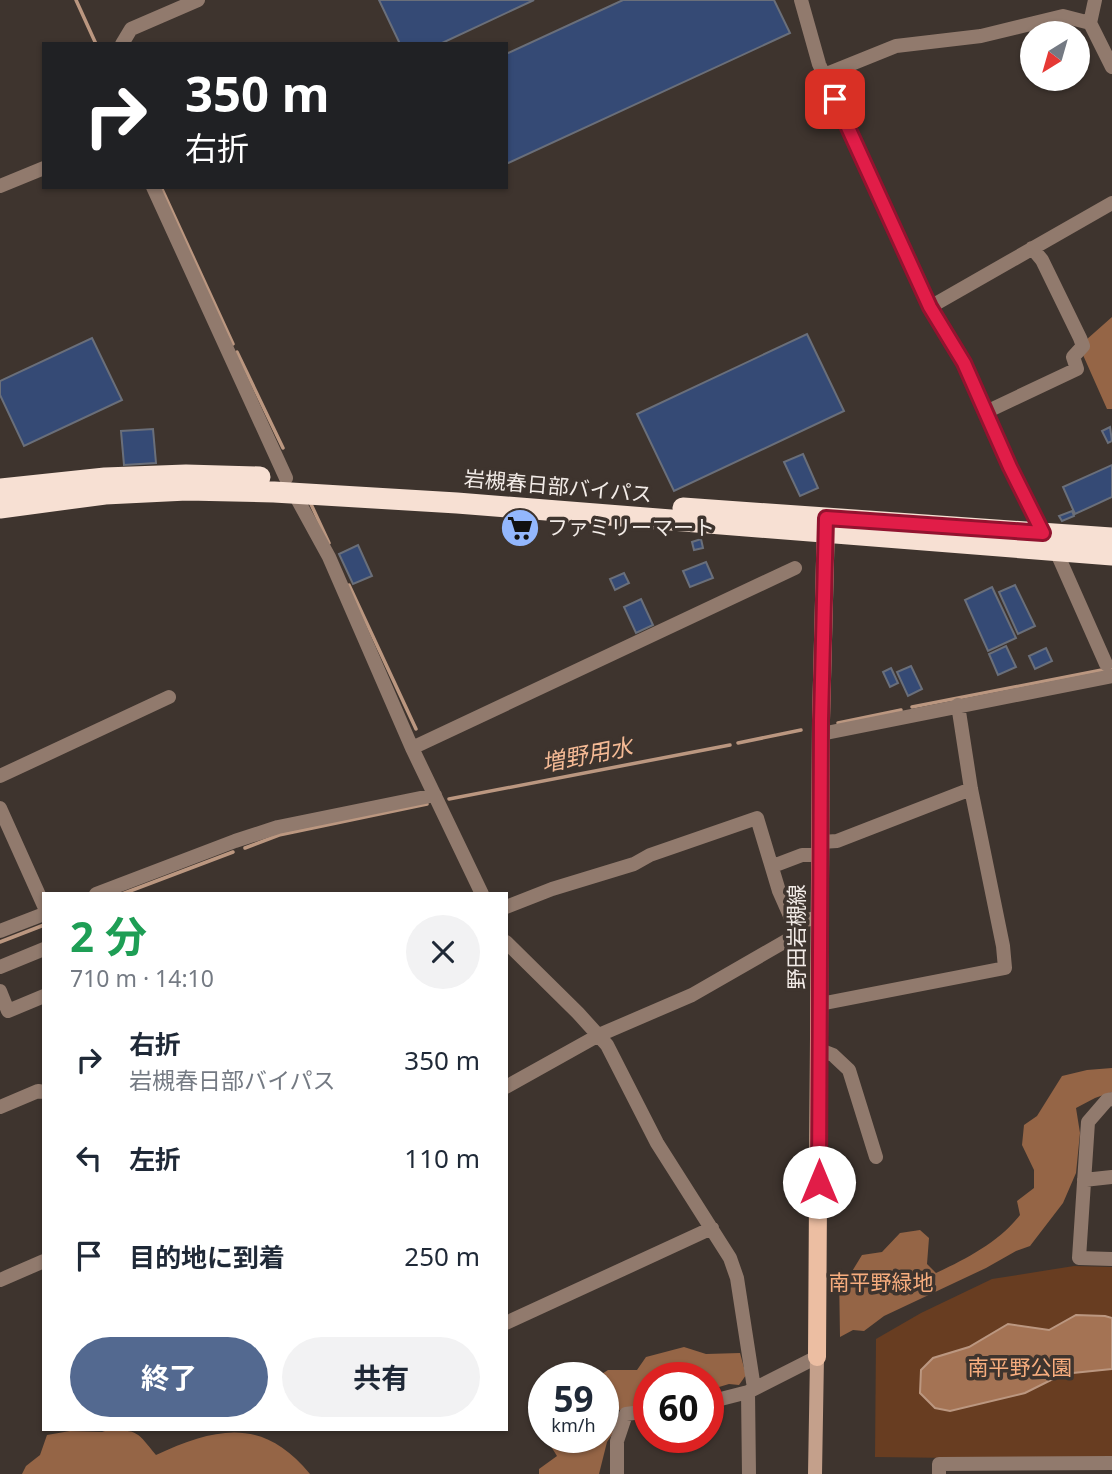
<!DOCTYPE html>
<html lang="ja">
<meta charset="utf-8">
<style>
body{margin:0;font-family:"Noto Sans","Noto Sans JP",sans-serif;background:#f2f2f3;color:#1f2937;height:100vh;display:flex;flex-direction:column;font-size:26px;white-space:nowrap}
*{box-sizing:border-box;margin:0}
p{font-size:23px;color:#747a83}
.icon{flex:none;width:38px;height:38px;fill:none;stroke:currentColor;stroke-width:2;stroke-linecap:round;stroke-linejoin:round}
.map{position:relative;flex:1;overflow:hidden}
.panel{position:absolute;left:42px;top:892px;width:466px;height:539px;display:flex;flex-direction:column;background:#fff;border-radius:0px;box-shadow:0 2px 5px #0004}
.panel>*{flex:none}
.hud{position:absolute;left:42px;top:42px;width:466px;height:147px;border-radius:0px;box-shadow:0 2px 5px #0004;background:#202124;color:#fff;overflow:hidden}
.needle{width:46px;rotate:217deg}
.tools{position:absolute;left:1020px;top:21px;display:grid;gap:14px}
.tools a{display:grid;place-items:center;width:70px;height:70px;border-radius:50%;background:#fff;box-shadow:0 2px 5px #0004;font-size:35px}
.speed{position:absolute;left:528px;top:1362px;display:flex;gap:14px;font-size:35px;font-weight:700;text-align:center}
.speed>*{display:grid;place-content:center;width:91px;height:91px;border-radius:50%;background:#fff;box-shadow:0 2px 5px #0004;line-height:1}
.speed small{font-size:18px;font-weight:400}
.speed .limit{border:10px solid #d22;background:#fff;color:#111}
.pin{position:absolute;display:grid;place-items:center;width:60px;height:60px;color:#fff;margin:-30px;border-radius:14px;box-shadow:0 4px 10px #0006}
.me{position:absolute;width:77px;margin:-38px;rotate:0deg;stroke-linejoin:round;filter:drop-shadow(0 0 5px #0008)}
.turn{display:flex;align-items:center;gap:24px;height:147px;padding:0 28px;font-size:32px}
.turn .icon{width:91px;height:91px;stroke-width:2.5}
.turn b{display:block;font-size:49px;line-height:60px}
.round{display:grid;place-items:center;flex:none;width:74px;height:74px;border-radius:37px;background:#f2f2f3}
.overview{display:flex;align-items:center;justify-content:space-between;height:119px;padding:0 28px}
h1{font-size:42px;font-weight:700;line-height:52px;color:#1e9e55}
.action{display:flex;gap:14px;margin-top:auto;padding:14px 28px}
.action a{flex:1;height:80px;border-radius:42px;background:#536990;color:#fff;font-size:28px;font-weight:700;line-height:80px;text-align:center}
.action a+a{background:#f2f2f3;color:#1f2937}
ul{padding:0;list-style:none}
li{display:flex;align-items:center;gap:21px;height:98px;padding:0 28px}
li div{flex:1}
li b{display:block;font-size:26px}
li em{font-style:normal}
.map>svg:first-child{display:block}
.green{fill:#683d21}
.forest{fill:#956546}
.water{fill:#a47354;stroke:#bb9780;stroke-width:2}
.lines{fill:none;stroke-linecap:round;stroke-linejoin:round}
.stream{stroke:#bb9780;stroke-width:3.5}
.building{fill:#354a75;stroke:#6a6f7a;stroke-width:2}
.street{stroke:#917a6d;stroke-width:14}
.secondary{stroke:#c4a08b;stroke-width:14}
.primary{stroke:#ecbea2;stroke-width:18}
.highway{stroke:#f7e0d3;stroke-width:21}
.route-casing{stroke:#92132f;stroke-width:18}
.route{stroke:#e11d48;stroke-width:12}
.labels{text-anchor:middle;stroke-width:7;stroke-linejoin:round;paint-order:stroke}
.street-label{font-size:21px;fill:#f2ebe7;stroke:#3e342e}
.poi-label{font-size:21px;fill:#f2ebe7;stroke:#3e342e;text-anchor:start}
.park-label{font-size:21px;fill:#f7ad7e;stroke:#3e342e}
.water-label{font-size:23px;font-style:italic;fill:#f5ba95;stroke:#3e342e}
</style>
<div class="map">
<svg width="1112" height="1474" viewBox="0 0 1112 1474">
<rect width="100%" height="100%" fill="#3e342e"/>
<path class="green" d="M1074,1266l38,1v193l-237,-3 1,-118 45,-26 71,-34z"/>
<path class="forest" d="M1112,317v92h-5l-24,-54 3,-15z
M1112,1068v24l-17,6 -19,10 4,25 -4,40 -13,30 -33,43 -14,5 -30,17 -102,48 -20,15 -11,-1 -13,7 -1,-65 12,1 11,-18 20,-3 18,-19 20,-3 9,8 -2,26 9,9c30,-14 63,-31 84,-58l-3,-14 17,-13v-18l-12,-25 2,-20 13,-9 25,-40 25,-6z
M684,1347l22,7 34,-1 6,22 -7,10 -10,-1 -20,6v-13h-60v26l-38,9 2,21 -6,9 -8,32h-60v-5l18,-13 -12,-19h59v-60h-7l11,-7h29l9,-13z
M108,1430c31,0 29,2 48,25 61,-28 107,-38 154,19h-288l4,-8 14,-11 7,-20 23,-4 32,1z"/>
<path class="water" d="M1076,1315l29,1 7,2v51l-49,5 -38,19 -75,18 -15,-3 -15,-15 1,-23 12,-12 36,-11 39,-23 41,6z"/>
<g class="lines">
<path class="stream" d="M76,0l20,44
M161,187l72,157
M237,352l46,96
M310,502l19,41
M349,585l67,144
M912,707l200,-39
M838,723l63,-13
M738,743l63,-13
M449,799l281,-54
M245,848l34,-13 148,-31
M122,894l111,-42
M0,942l44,-17"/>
</g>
<path class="building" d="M379,0h155l-94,44h-40z
M623,0h151l16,33 -284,131v-110z
M807,334l37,77 -170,80 -37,-77z
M92,338l30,62 -98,46 -24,-51v-14z
M1110,427l2,14 -4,2 -6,-12z
M153,429l3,34 -32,2 -3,-34z
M803,454l15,34 -18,8 -16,-34z
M1112,465v32l-37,17 -12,-27z
M1072,511l2,5 -12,5 -3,-5z
M701,539l2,9 -9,2 -2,-8z
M358,545l14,31 -19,8 -14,-30z
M706,562l7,16 -23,9 -7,-16z
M624,573l5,10 -14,7 -5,-11z
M1015,585l20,41 -17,8 -19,-42z
M992,587l24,51 -28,13 -23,-51z
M641,599l12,26 -17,8 -12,-26z
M1006,646l10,21 -18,8 -9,-21z
M1046,648l6,13 -17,8 -6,-13z
M911,666l11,23 -14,7 -11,-24z
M891,668l7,15 -8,4 -7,-15z"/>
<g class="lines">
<path class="street" d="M801,0l18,64 58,130 53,113 34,56 46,104 33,66 13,18 50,113
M1095,0l-5,23 22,44
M122,44l9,-15 67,-29
M824,75l72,-29 85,-10 82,-20 27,7
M0,186l44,-18
M153,187l133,291
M930,307l182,-104
M986,412l91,-43 -4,-12 10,-11 -3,-8 -38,-78 -10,-12
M294,493l35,64 83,191 70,146
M821,734l291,-58
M412,748l383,-180
M0,776l169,-79
M0,808l44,98
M821,842l16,-1 134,-52
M773,866l29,-11h19
M96,894l139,-53 43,-14 157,-32
M506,907l46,-18 82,-25 16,-9 107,-37 22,73 19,43 -106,61 -93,40 -93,52
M793,923l27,-6
M0,931l44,-17
M506,942l72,71 29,32 50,98 73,115 7,20 17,110
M0,967l44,-18
M0,991l8,20 36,-15
M820,1004l185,-36 -2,-22 -32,-157 -13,-84
M820,1050l13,5 16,15 27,87
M1112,1099l-5,1 -19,22 -9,136 33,1
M0,1107l38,-16 6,1
M1084,1180l28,-3
M0,1280l44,-19
M506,1323l206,-95
M748,1392l1,82
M709,1402l39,-10 69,-35
M617,1474v-33l9,-27 23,-3
M939,1474v-10l173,-1"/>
<path class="secondary" d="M815,1474l2,-117"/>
<path class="primary" d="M817,1357l4,-637 5,-199"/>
<path class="highway" d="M0,489l105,-11 81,-3 74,2
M0,508l105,-14 82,-4 87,2 183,11 655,52
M683,508l429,30"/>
</g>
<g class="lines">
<g class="route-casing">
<path id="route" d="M819,1182l2,-462 5,-202 217,15 -33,-66 -46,-104 -34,-56 -95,-208"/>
</g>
<use href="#route" class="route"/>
</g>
<defs>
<g id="supermarket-disc" transform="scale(2.0125)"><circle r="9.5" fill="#93b7fd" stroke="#3e342e"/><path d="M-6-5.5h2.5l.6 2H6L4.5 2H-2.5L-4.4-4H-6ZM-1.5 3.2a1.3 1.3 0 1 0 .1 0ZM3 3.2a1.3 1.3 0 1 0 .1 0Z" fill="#111"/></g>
</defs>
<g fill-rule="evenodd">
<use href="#supermarket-disc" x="520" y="528"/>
</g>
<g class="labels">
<g class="street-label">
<text transform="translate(558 487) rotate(5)" y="7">岩槻春日部バイパス</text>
<text transform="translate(797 937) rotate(-90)" y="7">野田岩槻線</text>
</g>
<g class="poi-label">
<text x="547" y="535">ファミリーマート</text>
</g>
<g class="park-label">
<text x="881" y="1290">南平野緑地</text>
<text x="1020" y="1375">南平野公園</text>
</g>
<g class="water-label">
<text transform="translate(587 755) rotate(-11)" y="8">増野用水</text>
</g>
</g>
</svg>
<div class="tools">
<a><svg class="needle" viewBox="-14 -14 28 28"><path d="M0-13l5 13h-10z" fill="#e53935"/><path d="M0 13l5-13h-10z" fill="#747a83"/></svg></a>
</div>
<div class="speed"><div>59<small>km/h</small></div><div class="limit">60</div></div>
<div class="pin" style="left:835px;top:99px;background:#d93025"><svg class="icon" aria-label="arrive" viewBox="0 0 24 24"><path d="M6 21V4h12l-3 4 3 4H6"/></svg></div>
<svg class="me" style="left:819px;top:1182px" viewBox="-20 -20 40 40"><circle r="19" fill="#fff"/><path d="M0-13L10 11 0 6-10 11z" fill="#e11d48"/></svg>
<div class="hud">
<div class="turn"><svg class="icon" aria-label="right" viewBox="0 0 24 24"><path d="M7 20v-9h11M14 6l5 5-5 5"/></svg><div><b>350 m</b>右折</div></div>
</div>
<section class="panel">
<div class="overview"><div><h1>2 分</h1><p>710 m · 14:10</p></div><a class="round"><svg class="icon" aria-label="close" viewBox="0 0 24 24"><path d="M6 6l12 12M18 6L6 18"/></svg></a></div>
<ul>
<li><svg class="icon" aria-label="right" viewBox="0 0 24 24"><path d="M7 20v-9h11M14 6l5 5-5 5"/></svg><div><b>右折</b><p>岩槻春日部バイパス</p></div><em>350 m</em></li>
<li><svg class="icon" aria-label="left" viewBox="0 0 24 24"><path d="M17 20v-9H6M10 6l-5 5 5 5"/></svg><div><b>左折</b></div><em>110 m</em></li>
<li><svg class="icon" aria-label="arrive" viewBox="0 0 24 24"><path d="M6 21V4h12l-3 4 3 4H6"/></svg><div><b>目的地に到着</b></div><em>250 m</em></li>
</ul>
<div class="action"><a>終了</a><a>共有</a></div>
</section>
</div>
